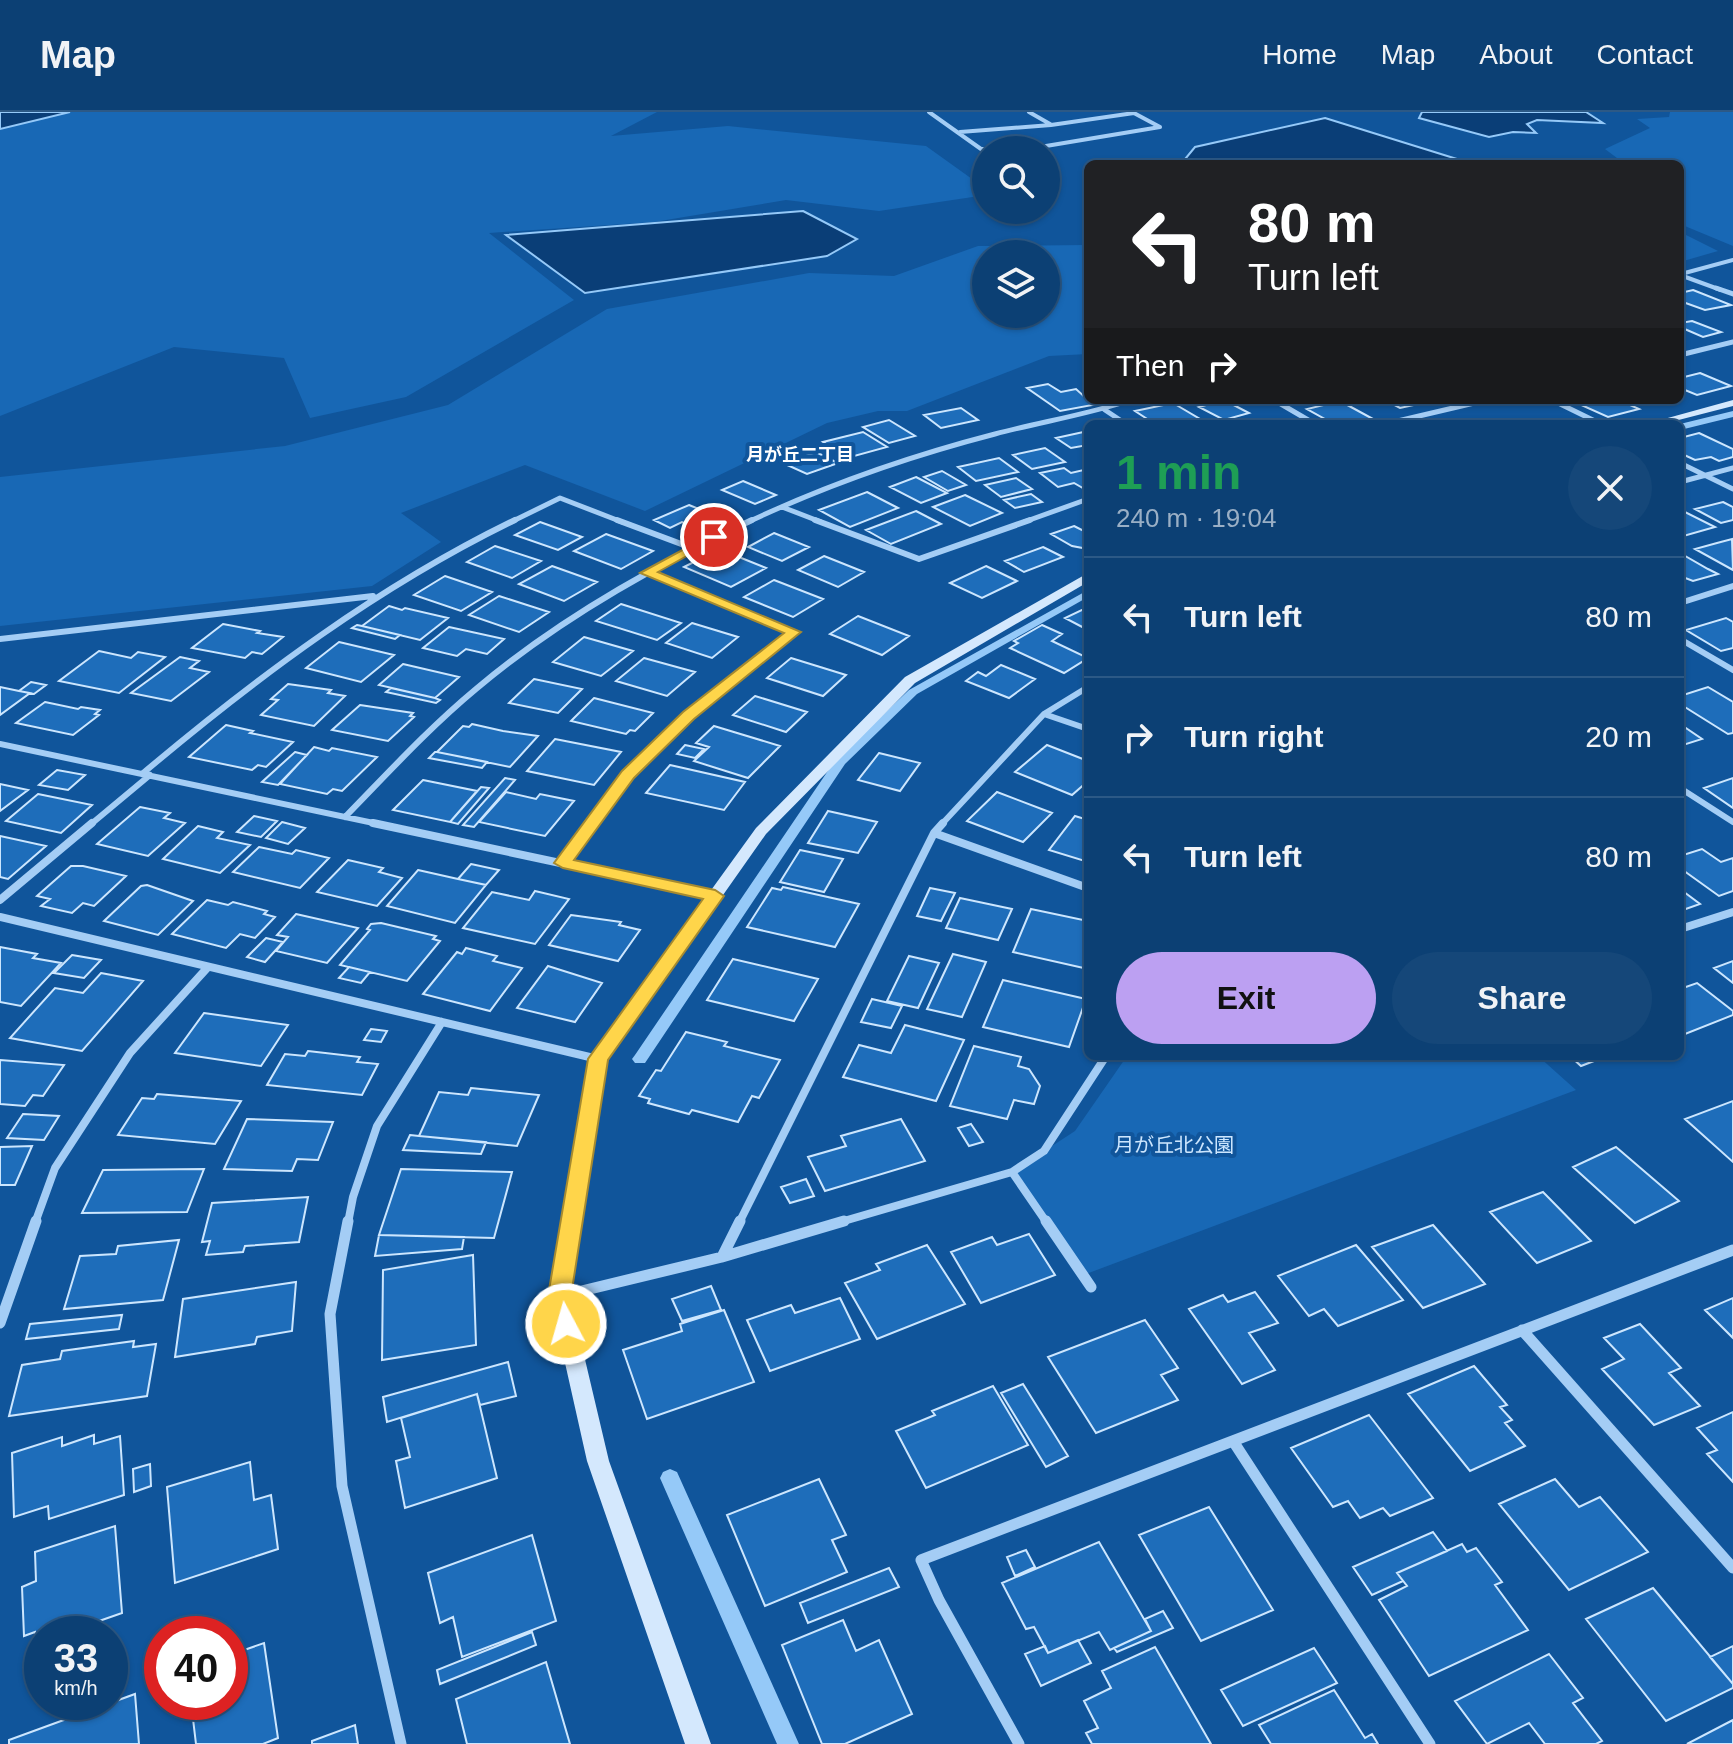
<!DOCTYPE html>
<meta charset="utf-8">
<style>
body{margin:0;font-family:Arial,"Noto Sans JP",sans-serif;background:#154779;color:#f1f3f6;height:100vh;display:flex;flex-direction:column;font-size:30px;white-space:nowrap}
*{box-sizing:border-box;margin:0}
p{font-size:26px;color:#9aafc5}
.icon{flex:none;width:44px;height:44px;fill:none;stroke:currentColor;stroke-width:2;stroke-linecap:round;stroke-linejoin:round}
.map{position:relative;flex:1;overflow:hidden}
.side{position:absolute;left:1084px;top:308px;width:600px;height:640px;display:flex;flex-direction:column;background:#0c4074;border-radius:12px;box-shadow:0 2px 6px #0004,0 0 0 2px #2c5986}
.side>*{flex:none}
.hud{position:absolute;left:1084px;top:48px;width:600px;height:244px;border-radius:12px;box-shadow:0 2px 6px #0004,0 0 0 2px #2c5986;background:#202124;color:#fff;overflow:hidden}
.controls{position:absolute;left:972px;top:24px;display:grid;gap:16px}
.controls a{display:grid;place-items:center;width:88px;height:88px;border-radius:50%;background:#0c4074;box-shadow:0 2px 6px #0004,0 0 0 2px #2c5986;font-size:40px}
.speed{position:absolute;left:24px;top:1504px;display:flex;gap:16px;font-size:40px;font-weight:700;text-align:center}
.speed>*{display:grid;place-content:center;width:104px;height:104px;border-radius:50%;background:#0c4074;box-shadow:0 2px 6px #0004,0 0 0 2px #2c5986;line-height:1}
.speed small{font-size:20px;font-weight:400}
.speed .limit{border:12px solid #d22;background:#fff;color:#111}
.pin{position:absolute;display:grid;place-items:center;width:68px;height:68px;color:#fff;margin:-34px;border:4px solid #fff;border-radius:50%;box-shadow:0 2px 8px #0007}
.me{position:absolute;width:88px;margin:-44px;rotate:354deg;stroke-linejoin:round;filter:drop-shadow(0 0 6px #0008)}
.turn{display:flex;align-items:center;gap:28px;height:168px;padding:0 32px;font-size:36px}
.turn .icon{width:104px;height:104px;stroke-width:2.5}
.turn b{display:block;font-size:56px;line-height:68px}
.then{display:flex;align-items:center;height:76px;padding:0 32px;background:#0003;gap:16px;font-size:30px}
.round{display:grid;place-items:center;flex:none;width:84px;height:84px;border-radius:42px;background:#154779}
.headline{display:flex;align-items:center;justify-content:space-between;height:136px;padding:0 32px}
h1{font-size:48px;font-weight:800;line-height:60px;color:#1e9e55}
.cta{display:flex;gap:16px;margin-top:auto;padding:16px 32px}
.cta a{flex:1;height:92px;border-radius:48px;background:#bca0f2;color:#111;font-size:32px;font-weight:800;line-height:92px;text-align:center}
.cta a+a{background:#154779;color:#f1f3f6}
ul{padding:0;list-style:none}
li{display:flex;align-items:center;gap:24px;height:120px;padding:0 32px;border-top:2px solid #2c5986}
li div{flex:1}
li b{display:block;font-size:30px}
li em{font-style:normal}
header{display:flex;align-items:center;gap:48px;box-sizing:border-box;height:112px;padding:0 40px;background:#0c4074;border-bottom:2px solid #2c5986}
header strong{font-size:38px}
nav{display:flex;gap:44px;margin-inline-start:auto;font-size:28px}
.map>svg:first-child{display:block}
.green{fill:#1868b5;fill-rule:evenodd}
.water{fill:#0a3e77;stroke:#95c9f8;stroke-width:2}
.lines{fill:none;stroke-linecap:round;stroke-linejoin:round}
.stream{fill:#95c9f8;fill-rule:evenodd}
.building{fill:#1e6dba;stroke:#cce6fe;stroke-width:2}
.street-far4{stroke:#a4cdf5;stroke-width:4}
.street-far3{stroke:#a4cdf5;stroke-width:5}
.street-far2{stroke:#a4cdf5;stroke-width:6}
.street-far1{stroke:#a4cdf5;stroke-width:8}
.street{stroke:#a4cdf5;stroke-width:11}
.secondary{fill:#d4e8fd;fill-rule:evenodd}
.route{fill:#ffd54a;stroke:#a68a30;stroke-width:2}
.labels{text-anchor:middle;stroke-width:8;stroke-linejoin:round;paint-order:stroke}
.far-neighbourhood-label{font-size:18px;font-weight:bold;fill:#fff;stroke:#10559b}
.park-label{font-size:20px;fill:#cce6fe;stroke:#10559b}
</style>
<header>
<strong>Map</strong>
<nav><a>Home</a><a>Map</a><a>About</a><a>Contact</a></nav>
</header>
<div class="map">
<svg width="1733" height="1632" viewBox="0 0 1733 1632">
<rect width="100%" height="100%" fill="#10559b"/>
<path class="green" d="M70,0h587l-46,24 117,-10 198,20 60,43v6l-107,16 -93,-11 -132,22 -165,11 85,67 -168,97 -96,21 -26,-60 -110,-11 -174,69v-287z
M1670,0h63v134l-53,-22v-60h-55l-20,-15 45,-21 -13,-9 32,-2z
M1680,120l38,19 -38,11z
M1088,133v109l-39,2 -142,55h-29l-51,12 -182,88 -120,-46 -124,48 40,29 -69,44 -372,40v-149l285,-31 163,-41 159,-96 202,-36 85,3 84,-30zM1046,142v60h-60v-60z
M1127,944h411l38,34 -498,187 -66,-105 63,-41z"/>
<path class="water" d="M0,0h70l-70,17z
M1422,0h164l17,11 -66,-3 -10,4 9,9 -23,-1 -24,5 -70,-19z
M1325,6l148,46h-292l14,-17z
M803,99l54,28 -30,17 -242,37 -79,-58z"/>
<g class="lines">
<path class="stream" d="M1733,299v6l-53,13v-6z
M1088,478v7l-171,97 -72,70 -200,299h-10l-3,-4 3,-4 201,-296 73,-69z
M670,1357l7,3 122,272h-22l-117,-266 3,-6z"/>
</g>
<path class="building" d="M1693,178l38,15 -26,5 -25,-9v-8z
M1692,209l29,11 -18,5 -23,-10v-4z
M1700,261l31,13 -34,9 -17,-7v-10z
M1048,272l13,8 15,-3 12,11 10,4 -38,7 -33,-23z
M1224,288l25,13 -25,7 -25,-13z
M1385,288h47l1,1 -33,7z
M1594,288h25l20,9 -31,8 -29,-13z
M1340,289l33,18 -20,5h-19l-27,-15z
M1173,291l32,19 -50,2 -20,-13z
M961,296l17,12 -37,8 -17,-13z
M889,308l26,16 -26,7 -26,-16z
M1088,319v14l-17,3 -15,-10z
M863,320l24,15 -40,11 -24,-16z
M1699,321l34,16v8l-14,4 -8,-4 -16,3 -15,-7v-15z
M1045,336l20,14 -33,7 -19,-14z
M816,340l22,11 -31,11 -22,-10z
M999,346l19,14 -42,9 -18,-14z
M1064,356l7,5 17,-4v22l-14,-8 -16,4 -18,-14z
M942,359l24,14 -18,6 -24,-14z
M916,365l31,16 -26,10 -31,-16z
M1016,366l16,11 -31,8 -16,-12z
M743,369l33,14 -21,9 -33,-14z
M867,380l31,16 -48,19 -31,-17z
M1031,382l11,8 -27,6 -11,-8z
M965,383l37,18 -32,13 -37,-19z
M1723,390l10,5v13l-12,3 -26,-14z
M689,393l32,13 -23,11 -16,-7 -12,6 -16,-8z
M1680,398h1l34,17 -35,10z
M916,399l25,13 -50,20 -25,-14z
M540,410l42,15 -24,13 -43,-15z
M1074,414l14,7v16l-16,-3 -21,-12z
M774,421l35,14 -27,14 -34,-14z
M606,422l47,17 -32,18 -47,-18z
M1732,427l1,31 -38,-21 22,-6z
M495,434l46,15 -29,17 -45,-16z
M1043,435l20,10 -39,15 -19,-11z
M719,437l47,19 -35,19 -47,-20z
M1680,441l28,16 10,5 -25,7 -13,-5z
M824,444l40,16 -26,15 -40,-17z
M552,454l45,16 -33,19 -45,-17z
M986,454l31,15 -35,17 -32,-15z
M445,464l47,16 -31,19 -47,-16z
M774,468l49,19 -30,18 -49,-20z
M499,484l50,16 -30,20 -50,-17z
M621,492l60,19 -24,17 -61,-19z
M389,494l13,4 3,-2 43,10 -28,22 -58,-14z
M1088,495v23l-23,-12z
M858,504l51,20 -27,19 -52,-21z
M1726,506l7,4v26l-12,3 -35,-21z
M692,511l46,14 -26,21 -46,-15z
M223,512l37,7 -3,2 26,4 -21,17 -10,-2 -7,6 -53,-10z
M357,513l5,1 38,9 -5,4 -43,-11z
M1042,513l20,9 -10,7 36,17 -24,15 -54,-25 8,-5 -4,-2z
M449,515l55,12 -17,15 -21,-5 -9,7 -34,-8z
M584,525l49,14 -32,25 -48,-14z
M339,530l55,13 -33,27 -55,-14z
M99,539l32,7 7,-6 27,5 -46,36 -60,-12z
M180,545l19,4 -9,7 19,4 -38,29 -40,-8z
M644,546l51,14 -28,24 -51,-15z
M791,546l55,17 -23,21 -56,-18z
M403,552l56,13 -24,21 -56,-13z
M1001,553l34,14 -26,19 -43,-17 12,-9 8,4z
M534,567l48,10 -24,24 -49,-10z
M31,570l15,3 -12,9 -15,-3z
M288,572l43,6 -3,3 17,3 -31,30 -53,-11 17,-15 -7,-1z
M0,575l19,4 11,2 -30,22z
M1708,575l25,15v31l-5,1 -48,-30v-8z
M391,576l44,10 5,2 -4,3 -50,-11z
M755,584l52,16 -21,20 -53,-17z
M594,586l59,15 -18,18 -5,-1 -4,4 -55,-13z
M45,590l33,7 3,-2 19,3 -5,4 4,1 -26,20 -57,-12z
M360,593l53,8 -3,3 4,1 -26,24 -56,-11z
M472,612l31,7 35,5 -28,31 -73,-15 26,-26 6,1z
M1680,612l22,15 -22,7z
M226,613l27,6 -3,2 43,9 -27,25 -8,-2 -6,5 -63,-13z
M714,614l66,20 -32,32 -54,-17 15,-14 -13,-4z
M555,627l66,13 -27,33 -67,-14z
M685,633l19,4 -9,9 -18,-4z
M1047,633l41,16v20l-16,14 -57,-23z
M314,635l15,4 3,-3 45,9 -35,34 -9,-2 -6,5 -47,-10z
M295,640l12,3 -29,30 -16,-3z
M435,640h2l50,10 -5,6 -53,-10z
M879,641l41,10 -20,28 -42,-11z
M670,653l75,17 -21,28 -78,-17z
M57,658l28,5 -17,15 -29,-5z
M505,666l10,2 -41,47 -11,-2z
M1733,666v30l-29,-20z
M423,668l54,11 -27,31 -57,-12z
M0,672l28,6 -28,21z
M481,675l8,1 -31,36 -8,-2z
M506,680l30,7 4,-5 34,7 -29,35 -66,-14z
M997,680l55,21 -29,29 -56,-21z
M38,682l54,11 -31,28 -55,-12z
M140,695l30,6 -6,5 21,5 -37,33 -51,-12z
M828,699l49,11 -19,31 -50,-10z
M254,704l23,5 -16,16 -24,-5z
M1075,704l13,4v42l-39,-12z
M282,710l23,6 -17,16 -22,-6z
M198,714l25,6 -6,6 33,7 -30,28 -57,-14z
M0,724l46,10 -38,33 -8,-2z
M259,735l33,7 4,-4 33,8 -29,30 -67,-16z
M1702,737l19,13 12,-4v33l-14,5 -39,-28v-12z
M800,738l43,9 -19,33 -44,-10z
M348,748l35,8 -4,4 23,6 -25,28 -60,-14z
M471,752l28,6 -13,15 -28,-6z
M71,754h12l43,10 -32,30 -11,-3 -11,10 -31,-7 9,-7 -13,-3z
M418,758l40,9 28,6 -31,38 -68,-17z
M147,773l46,16 -35,34 -54,-14 37,-35z
M783,775l76,17 -24,43 -88,-20 25,-39 9,2z
M930,776l25,5 -14,28 -24,-5z
M1680,777l20,15 -20,7z
M535,779l34,8 -34,45 -72,-16 29,-36 37,8z
M960,786l52,11 -14,31 -52,-12z
M207,788l21,5 5,-3 34,9 -3,3 11,3 -20,21 -15,-4 -14,14 -54,-14z
M1031,797l57,12v48l-75,-17z
M296,802l62,14 -31,35 -51,-12 12,-14 -11,-2z
M571,803l50,7 -2,3 21,5 -22,31 -69,-16z
M381,811l55,13 -3,3 7,2 -33,40 -67,-16 30,-35 -3,-1 4,-5z
M266,826l17,4 -18,20 -18,-5z
M0,835l37,7 -4,4 28,5 -40,43 -21,-4z
M466,836l31,8 -4,5 29,7 -32,43 -67,-17 34,-42 5,2z
M953,842l33,8 -24,55 -35,-8z
M72,843l29,5 -17,18 -30,-5z
M909,844l30,7 -21,45 -31,-7z
M733,847l85,20 -24,42 -87,-21z
M1733,849v22l-19,-15z
M548,854l54,17 -27,39 -58,-14z
M349,855l21,5 -9,11 -22,-5z
M101,861l42,8 -61,70 -72,-13 45,-50 28,5z
M1003,868l83,19 -17,48 -86,-20z
M1697,871l36,28v4l-53,21v-47z
M872,887l30,7 -11,22 -30,-6z
M204,901l84,12 -27,41 -86,-13z
M905,913l59,15 -28,61 -93,-24 16,-32 32,8z
M371,917l16,2 -6,11 -17,-2z
M686,920l41,10 -3,4 56,14 -21,38 -7,-2 -14,26 -46,-12 -3,4 -41,-11 2,-4 -11,-3 17,-26 5,1z
M974,934l47,11 -3,9 11,3 11,17 -6,18 -20,-4 -7,19 -57,-13z
M308,939l52,6 -3,5 21,2 -16,31 -95,-10 18,-31 20,2z
M1570,944h37l-26,10z
M0,948l64,5 -21,31 -10,-1 -8,11 -25,-2z
M471,976l68,7 -22,51 -98,-10 20,-44 29,3z
M157,982l84,7 -26,43 -97,-9 24,-37 12,1z
M1733,989v61l-48,-43z
M23,1002l36,2 -15,24 -37,-2z
M247,1007l86,3 -15,38 -21,-1 -5,12 -68,-2z
M901,1007l24,42 -100,30 -17,-34 38,-11 -5,-10z
M971,1012l12,18 -14,4 -11,-18z
M410,1023l9,1 67,6 -5,12 -78,-4z
M32,1034l-17,39h-15v-38z
M1616,1035l63,54 -44,22 -62,-56z
M204,1057l-17,43 -105,1 21,-43z
M401,1057l111,3 -18,66 -115,-3z
M806,1067l8,17 -24,7 -9,-16z
M1543,1080l48,49 -54,22 -47,-51z
M308,1085l-9,45 -54,4 -2,6 -37,3 4,-14 -8,1 10,-39z
M1433,1113l52,59 -62,24 -51,-61z
M1029,1122l26,41 -74,28 -30,-51 41,-15 5,8z
M379,1123l85,2 -2,12 -87,7z
M179,1128l-16,60 -99,9 16,-53 36,-2 2,-8z
M927,1133l38,59 -88,35 -32,-56 35,-13 -4,-6z
M1356,1133l47,55 -65,26 -14,-17 -15,7 -31,-40z
M473,1143l3,90 -94,15 1,-90z
M296,1170l-4,49 -35,6 -2,7 -80,13 8,-58z
M711,1174l10,24 -39,11 -10,-22z
M1255,1180l23,31 -29,10 26,37 -33,14 -53,-75 34,-14 5,7z
M840,1186l20,41 -90,32 -23,-51 44,-15 4,8z
M1733,1186v40l-28,-28z
M724,1198l30,72 -107,37 -24,-69 59,-19 -2,-7z
M122,1203l-3,14 -93,10 4,-15z
M1145,1208l33,48 -17,7 17,25 -82,33 -48,-76z
M1640,1212l41,44 -12,5 31,33 -46,19 -52,-56 22,-10 -20,-21z
M134,1229l-1,6 23,-3 -9,52 -138,20 13,-51 38,-6 2,-8z
M508,1250l8,34 -36,9 -3,-11 -90,28 -4,-25z
M1474,1254l33,39 -7,2 12,13 -7,3 20,23 -55,25 -62,-77z
M1023,1272l45,72 -22,11 -45,-74z
M993,1274l35,59 -102,43 -30,-57 39,-16 -3,-4z
M477,1282l20,84 -92,30 -9,-47 14,-4 -9,-39z
M1733,1300v70l-26,-28 10,-4 -20,-22z
M1369,1303l64,83 -43,18 -7,-8 -23,10 -12,-17 -15,6 -42,-59z
M94,1323v9l26,-8 4,59 -75,24 -1,-13 -34,11 -2,-64 50,-16v9z
M250,1350l4,38 17,-5 7,54 -103,34 -8,-96z
M150,1352l1,22 -17,6 -1,-23z
M819,1367l27,56 -14,5 15,32 -82,34 -38,-91z
M1555,1367l24,28 21,-10 48,55 -79,38 -70,-86z
M1209,1395l64,103 -72,31 -62,-106z
M115,1414l7,87 -60,21h-20v7l-6,2 -1,-11 -11,4 -2,-49 14,-6 -1,-29z
M1433,1420l14,19 -50,22 6,8 -31,14 -19,-28z
M532,1423l24,86 -94,36 -9,-40 -13,6 -12,-50z
M1099,1430l52,89 -41,19 -11,-18 -51,21 -14,-26 -8,2 -24,-46z
M1462,1432l5,8 9,-4 26,34 -7,3 33,45 -99,46 -50,-76 28,-14 -10,-13z
M1026,1438l9,17 -20,9 -8,-19z
M889,1456l10,19 -91,36 -8,-20z
M1653,1476l80,96v4l-67,33 -80,-102z
M1163,1499l10,17 -56,24 -3,-4 37,-17 -6,-12z
M843,1508l13,31 23,-11 33,74 -67,30h-23l-40,-99z
M532,1520l4,13 -96,39 -3,-14z
M1078,1528l13,23 -50,23 -16,-32 20,-8 3,7z
M264,1531l14,95 -15,6h-67l-5,-42h39v-47z
M1733,1534v38l-23,-27z
M1155,1535l56,97h-119l-6,-11 12,-5 -14,-27 27,-13 -9,-17z
M1314,1536l23,35 -94,43 -22,-36z
M1549,1542l34,44 -10,5 29,38 -6,3h-51l-16,-21 -42,21 -32,-43z
M546,1550l24,82h-103l-11,-45z
M1334,1578l31,48 7,-4 6,10h-107l-12,-19z
M135,1582l4,50h-130v-4z
M1733,1608v24h-46z
M355,1613l3,19h-46v-3z"/>
<g class="lines">
<path class="street-far4" d="M929,0l52,37h47l132,-22 -28,-15
M1029,0l21,12
M960,20l91,-7 83,-12
M1681,162l52,-14
M1680,163l41,15"/>
<path class="street-far3" d="M1716,176l17,6
M1680,243l53,-13
M1274,288l41,24
M1552,288l49,24
M1105,298l21,14
M1385,312l102,-24
M1680,351l53,26
M1680,370l53,-14
M782,395l39,15
M511,410l49,-24 62,24
M748,410c79,-37 162,-66 247,-88 45,-12 91,-19 136,-34
M1024,410l64,-23"/>
<path class="street-far2" d="M617,408l75,28
M815,408l104,39 111,-39
M1680,491l53,-17
M0,527l373,-43
M1680,527l53,31
M1044,602l44,15
M0,632l383,81
M142,662c115,-97 237,-188 373,-254
M1680,676l53,34
M345,705c43,-44 84,-89 131,-128 83,-70 179,-124 276,-169
M90,713l60,-50
M591,713l37,-50 61,-60 105,-83 -147,-59
M941,713l103,-111 44,-27"/>
<path class="street-far1" d="M373,711l342,73
M934,721l154,55
M563,751l29,-40
M0,788l92,-77
M0,805l598,142
M1680,817l53,-17
M1012,1060l35,51
M35,1111l20,-55 75,-115 78,-86
M348,1111l5,-26 24,-71 65,-104
M739,1111l195,-390 9,-10
M837,1111l175,-51 32,-21 62,-95"/>
<path class="street" d="M348,1109l-18,93 12,172 59,258
M1046,1109l45,66
M722,1145l122,-36
M561,1184l161,-39 18,-36
M0,1211l36,-102
M1522,1218l211,238
M1233,1329l197,303
M1019,1632l-80,-144 -18,-40 812,-310"/>
<path class="secondary" d="M1733,288v6l-70,18h-17z
M1088,461v9l-173,101 -149,151 -159,226 -37,236 39,165 102,283h-26l-98,-283 -37,-165 39,-237 167,-231 149,-151z"/>
</g>
<path class="route" d="M710,423l11,2 -63,35 143,60 -107,87 -60,59 -60,82 141,30 9,6 -116,164 -37,236 7,28 -4,7 -8,2 -8,-2 -10,-35 40,-237 115,-160 -140,-31 -9,-5 68,-92 61,-59 101,-79 -144,-60z"/>
<g class="labels">
<g class="far-neighbourhood-label">
<text x="800" y="349">月が丘二丁目</text>
</g>
<g class="park-label">
<text x="1174" y="1040">月が丘北公園</text>
</g>
</g>
</svg>
<div class="controls">
<a><svg class="icon" aria-label="search" viewBox="0 0 24 24"><circle cx="10" cy="10" r="6"/><path d="M15 15l6 6"/></svg></a>
<a><svg class="icon" aria-label="layers" viewBox="0 0 24 24"><path d="M12 4l9 5-9 5-9-5zM3 14l9 5 9-5"/></svg></a>
</div>
<div class="speed"><div>33<small>km/h</small></div><div class="limit">40</div></div>
<div class="pin" style="left:714px;top:425px;background:#d93025"><svg class="icon" aria-label="arrive" viewBox="0 0 24 24"><path d="M6 21V4h12l-3 4 3 4H6"/></svg></div>
<svg class="me" style="left:566px;top:1212px" viewBox="-20 -20 40 40"><circle r="17" fill="#ffd54a" stroke="#fff" stroke-width="3"/><path d="M0-11L8 9 0 5-8 9z" fill="#fff"/></svg>
<div class="hud">
<div class="turn"><svg class="icon" aria-label="left" viewBox="0 0 24 24"><path d="M17 20v-9H6M10 6l-5 5 5 5"/></svg><div><b>80 m</b>Turn left</div></div>
<div class="then">Then<svg class="icon" aria-label="right" viewBox="0 0 24 24"><path d="M7 20v-9h11M14 6l5 5-5 5"/></svg></div>
</div>
<section class="side">
<div class="headline"><div><h1>1 min</h1><p>240 m · 19:04</p></div><a class="round"><svg class="icon" aria-label="close" viewBox="0 0 24 24"><path d="M6 6l12 12M18 6L6 18"/></svg></a></div>
<ul>
<li><svg class="icon" aria-label="left" viewBox="0 0 24 24"><path d="M17 20v-9H6M10 6l-5 5 5 5"/></svg><div><b>Turn left</b></div><em>80 m</em></li>
<li><svg class="icon" aria-label="right" viewBox="0 0 24 24"><path d="M7 20v-9h11M14 6l5 5-5 5"/></svg><div><b>Turn right</b></div><em>20 m</em></li>
<li><svg class="icon" aria-label="left" viewBox="0 0 24 24"><path d="M17 20v-9H6M10 6l-5 5 5 5"/></svg><div><b>Turn left</b></div><em>80 m</em></li>
</ul>
<div class="cta"><a>Exit</a><a>Share</a></div>
</section>
</div>
